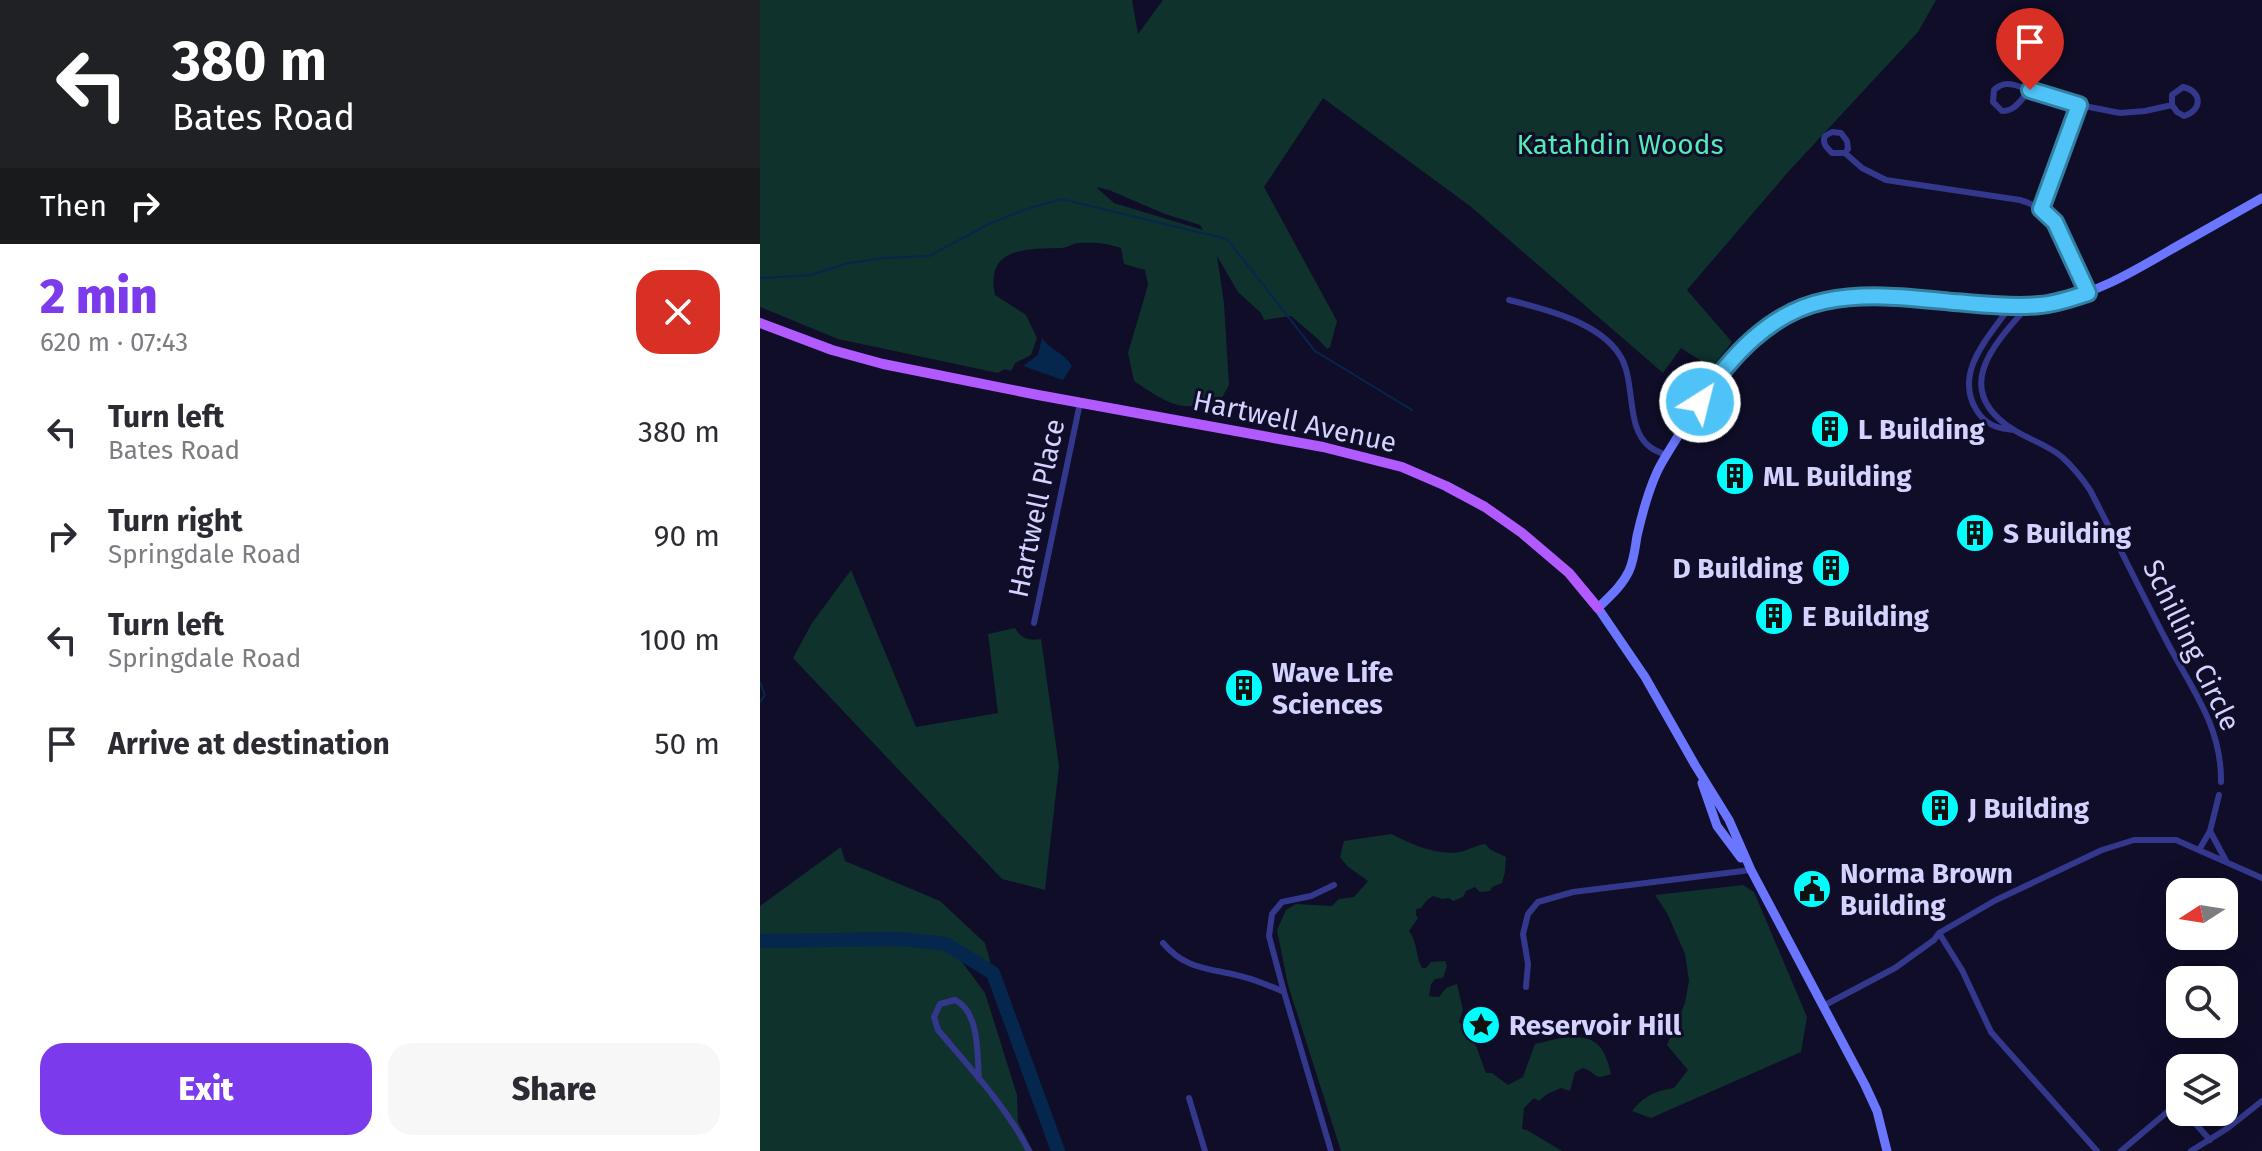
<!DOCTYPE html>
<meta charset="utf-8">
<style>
body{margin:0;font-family:"Fira Sans",sans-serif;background:#f7f7f7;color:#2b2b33;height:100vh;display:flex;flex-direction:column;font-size:30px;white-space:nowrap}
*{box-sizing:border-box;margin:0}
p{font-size:26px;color:#7c7c81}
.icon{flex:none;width:44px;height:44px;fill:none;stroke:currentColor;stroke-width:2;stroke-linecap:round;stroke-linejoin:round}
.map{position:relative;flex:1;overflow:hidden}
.drawer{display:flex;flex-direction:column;background:#fff;width:760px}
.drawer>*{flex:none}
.banner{background:#202124;color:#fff;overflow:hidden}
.needle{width:52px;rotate:258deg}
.tools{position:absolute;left:1406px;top:878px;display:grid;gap:16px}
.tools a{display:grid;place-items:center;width:72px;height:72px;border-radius:16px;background:#fff;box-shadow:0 8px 32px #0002;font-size:40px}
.pin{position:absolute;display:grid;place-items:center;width:68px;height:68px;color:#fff;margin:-82px -34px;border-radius:50% 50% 50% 0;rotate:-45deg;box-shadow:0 0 8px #0007}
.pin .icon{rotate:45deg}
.me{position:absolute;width:88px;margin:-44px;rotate:36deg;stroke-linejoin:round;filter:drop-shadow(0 0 6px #0008)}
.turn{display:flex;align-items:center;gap:28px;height:168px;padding:0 40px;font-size:36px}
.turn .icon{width:104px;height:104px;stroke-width:2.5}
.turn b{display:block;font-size:56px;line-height:68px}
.then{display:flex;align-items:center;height:76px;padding:0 40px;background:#0003;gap:16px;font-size:30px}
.round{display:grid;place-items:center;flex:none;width:84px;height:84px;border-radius:24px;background:#f7f7f7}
.summary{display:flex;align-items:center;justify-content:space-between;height:136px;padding:0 40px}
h1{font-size:48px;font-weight:800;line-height:60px;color:#7c3aed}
.cta{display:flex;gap:16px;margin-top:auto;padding:16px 40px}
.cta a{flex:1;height:92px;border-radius:24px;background:#7c3aed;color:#fff;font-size:32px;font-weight:800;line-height:92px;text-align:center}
.cta a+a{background:#f7f7f7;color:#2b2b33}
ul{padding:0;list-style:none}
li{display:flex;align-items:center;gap:24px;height:104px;padding:0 40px}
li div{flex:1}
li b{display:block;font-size:30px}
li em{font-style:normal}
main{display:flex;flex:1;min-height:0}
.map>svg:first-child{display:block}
.green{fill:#0f322d;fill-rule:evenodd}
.water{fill:#06274d}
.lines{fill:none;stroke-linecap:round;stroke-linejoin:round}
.stream{stroke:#06274d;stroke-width:2}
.river{stroke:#06274d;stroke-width:14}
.street{stroke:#33388c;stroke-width:6}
.secondary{stroke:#6a76ff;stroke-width:9}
.primary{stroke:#b15aff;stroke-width:10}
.route-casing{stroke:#337fa1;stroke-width:20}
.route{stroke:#4fc3f7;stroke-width:14}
.labels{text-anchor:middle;stroke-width:6;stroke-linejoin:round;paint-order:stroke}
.park-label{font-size:28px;fill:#52ecb6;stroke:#0f0d28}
.street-label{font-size:28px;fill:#d4d3ff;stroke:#0f0d28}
.poi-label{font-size:28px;font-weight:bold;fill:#d4d3ff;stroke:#0f0d28;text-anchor:start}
</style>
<main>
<section class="drawer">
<div class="banner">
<div class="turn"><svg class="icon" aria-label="left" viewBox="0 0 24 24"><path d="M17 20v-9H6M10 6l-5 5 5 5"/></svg><div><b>380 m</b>Bates Road</div></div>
<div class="then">Then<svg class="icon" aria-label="right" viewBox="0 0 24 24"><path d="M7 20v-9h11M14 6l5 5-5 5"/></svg></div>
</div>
<div class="summary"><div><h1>2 min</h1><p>620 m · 07:43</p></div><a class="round" style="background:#d93025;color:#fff"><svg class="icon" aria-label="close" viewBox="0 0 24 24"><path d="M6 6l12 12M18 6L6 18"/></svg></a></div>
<ul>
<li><svg class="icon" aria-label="left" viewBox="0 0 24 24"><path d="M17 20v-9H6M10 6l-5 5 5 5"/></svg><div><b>Turn left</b><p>Bates Road</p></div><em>380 m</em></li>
<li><svg class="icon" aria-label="right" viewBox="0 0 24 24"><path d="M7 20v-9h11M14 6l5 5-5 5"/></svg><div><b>Turn right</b><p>Springdale Road</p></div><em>90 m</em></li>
<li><svg class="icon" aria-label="left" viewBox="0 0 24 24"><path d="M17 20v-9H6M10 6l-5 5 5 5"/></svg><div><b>Turn left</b><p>Springdale Road</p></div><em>100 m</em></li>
<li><svg class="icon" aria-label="arrive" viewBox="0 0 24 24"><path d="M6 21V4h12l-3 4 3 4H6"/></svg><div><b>Arrive at destination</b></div><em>50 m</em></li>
</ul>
<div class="cta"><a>Exit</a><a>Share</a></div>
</section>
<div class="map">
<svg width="1502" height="1151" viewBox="0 0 1502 1151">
<rect width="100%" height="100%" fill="#0f0d28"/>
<path class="green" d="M0,0h372l6,34 25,-34h773l-18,32 -129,139 -102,119 45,52 -20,26 -31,-20 -18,25 -193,-167 -147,-108 -59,89 73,134 -7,26 -3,2 -10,-11 -26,-22 -27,4 -3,-7 -23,-21 -21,-36 7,47 5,82 -10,18c-41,9 -52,0 -85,-22l-6,-28 20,-68 -3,-15 -21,-6 -3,-16c-13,-5 -28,-6 -43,-5 -6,1 -11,5 -17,5 -35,1 -76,-1 -66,47l31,20 11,23 -6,17 -16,8 -4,8 -6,-2 -7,4 -160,-34 -78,-32zM336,187l13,3 56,24 35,11 3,5 -89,-27z
M91,570l65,157 82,-14 -10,-79 27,-6c6,11 15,13 26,11l18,127 -14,124 -43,-11 -209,-221 19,-35z
M631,834c20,10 46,22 69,18 9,-2 16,-7 25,-8l6,6 15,7 -1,15 -3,11 -10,4 -2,4 -10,1 -5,-5 -9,4 -3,6 -10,4 -4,-3 -7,1 -9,-3 -6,4 -6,8 -5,1v6l2,3 -9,13c9,12 6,24 13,37h4l5,-6 14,-1 2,5 -4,12 -8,1 -4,5 -2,12 10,1 7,-9 11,-4 6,26 -4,12 13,13 14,38h6l16,12 15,-8 12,-33c18,-4 48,-14 63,1 7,6 11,20 13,29 -18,7 -13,-1 -28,-6l-8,4 -5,19 -9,-3 -14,6 -8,7 -5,-3 -10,10 -2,21 5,1 35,21h-221l-53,-166 -11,-55 9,-20 10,-6 36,2 7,-7 15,-2 14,-16 -21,-15 -7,-9 4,-16z
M81,847l4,14 95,40 45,42 12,42 -36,-31 -2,4 26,35 32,102 1,27 15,29h-273v-245z
M983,885l11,7 53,125 -6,35 -150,66 -19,-7c12,-15 23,-20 42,-23l14,-18 -21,-25 18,-42 4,-22 -4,-27 -18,-41 -12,-18z"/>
<path class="water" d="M282,338c11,15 21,13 30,28l-9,14 -40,-14 15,-11z"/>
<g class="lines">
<path class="stream" d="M0,278l50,-3 39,-12 35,-5 45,-2 62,-33 33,-13 37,-11 166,40 88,112 97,59
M0,682l5,13 -5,7"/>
<path class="river" d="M0,941l142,-2 44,5 47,29 65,178"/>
<path class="street" d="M1270,90c-14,-4 -24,-11 -36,0l-1,12 9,9c14,0 19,-12 28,-21l49,15 -38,104
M1319,105l41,8 25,-2 27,-6 5,7 7,4c19,-6 18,-25 -1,-29l-11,8v10
M1085,153h-13c-6,-6 -10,-10 -7,-17l7,-4 9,1 6,8 1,8 -3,4 17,15 24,12 134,20c41,11 53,57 68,93
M749,300c36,9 89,22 110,54 18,26 5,73 31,93 4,3 11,6 16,8
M1251,305c-20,30 -59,67 -34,106 9,14 21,18 37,19
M1269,305c-36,40 -79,85 -15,125 16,10 34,15 48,27 11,10 20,21 28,33 26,50 50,100 76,150 25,48 56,86 55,142
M274,623l46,-220
M1459,795l-9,36 16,30
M1439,850l11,-19
M1179,933l23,37 29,62 106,119
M403,943c21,25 43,25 73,32 16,3 32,10 48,17l47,159
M766,987l2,-23 -5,-30 5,-20 10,-12 35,-10 178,-22
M524,992l-15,-56 3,-22 10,-12 29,-6 23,-11
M1063,1006l72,-38 39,-28 5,-7 57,-33 106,-50 32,-10h42l86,38
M219,1079c-2,-24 1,-67 -24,-79l-15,4 -6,13 4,13c32,38 68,76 91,121
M429,1098l16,53
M1425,1112l25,28
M1361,1151l57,-48 2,3
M1431,1151l37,-23 34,-27"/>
<path class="secondary" d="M942,783l15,43 24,32
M1127,1151l-10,-40 -12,-26 -114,-215 -22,-50 -34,-55 -50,-88 -47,-69c11,-11 24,-22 31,-37 5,-11 6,-23 8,-35 5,-22 11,-44 20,-64 5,-11 12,-21 18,-31 21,-34 43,-71 72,-98 72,-65 150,-44 237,-39 20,1 42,4 61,0 47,-8 86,-31 127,-55 30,-17 60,-34 90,-51"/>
<path class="primary" d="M0,323l72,27 51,14 155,31 285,52 79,20 44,19 39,21 37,26 47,40 29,35"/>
</g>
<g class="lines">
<g class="route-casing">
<path id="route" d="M940,402c30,-45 70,-90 125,-101 42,-9 88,-3 129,1 28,2 58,6 86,3 16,-1 32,-7 48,-12l-33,-71 -14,-13 38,-104 -49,-15"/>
</g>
<use href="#route" class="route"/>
</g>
<defs>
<g id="building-disc" transform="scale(2)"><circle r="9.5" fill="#00fefe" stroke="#0f0d28"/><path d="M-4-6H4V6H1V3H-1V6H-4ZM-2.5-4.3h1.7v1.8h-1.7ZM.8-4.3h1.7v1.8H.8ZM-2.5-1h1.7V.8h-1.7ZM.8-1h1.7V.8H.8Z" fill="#111"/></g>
<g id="civic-disc" transform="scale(2)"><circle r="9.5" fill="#00fefe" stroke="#0f0d28"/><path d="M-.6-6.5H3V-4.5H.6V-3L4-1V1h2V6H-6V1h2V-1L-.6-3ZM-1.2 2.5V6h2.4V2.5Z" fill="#111"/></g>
<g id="sight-disc" transform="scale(2)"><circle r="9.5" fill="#00fefe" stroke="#0f0d28"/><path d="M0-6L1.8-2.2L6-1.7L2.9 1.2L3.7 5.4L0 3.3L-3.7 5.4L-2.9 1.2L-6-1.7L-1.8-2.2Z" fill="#111"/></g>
</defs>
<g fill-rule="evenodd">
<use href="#building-disc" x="1070" y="429"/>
<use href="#building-disc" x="975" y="476"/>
<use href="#building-disc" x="1215" y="533"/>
<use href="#building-disc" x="1071" y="568"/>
<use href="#building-disc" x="1014" y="616"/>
<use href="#building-disc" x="484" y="688"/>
<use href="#building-disc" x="1180" y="808"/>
<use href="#civic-disc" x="1052" y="889"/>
<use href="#sight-disc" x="721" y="1025"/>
</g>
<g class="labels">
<g class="park-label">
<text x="860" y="154">Katahdin Woods</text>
</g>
<g class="street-label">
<text transform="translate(535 421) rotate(12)" y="10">Hartwell Avenue</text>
<text transform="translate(276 508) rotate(-78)" y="10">Hartwell Place</text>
<text transform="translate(1432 645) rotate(64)" y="10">Schilling Circle</text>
</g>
<g class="poi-label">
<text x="1098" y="439">L Building</text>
<text x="1003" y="486">ML Building</text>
<text x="1243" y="543">S Building</text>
<text x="1043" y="578" text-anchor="end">D Building</text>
<text x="1042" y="626">E Building</text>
<text x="512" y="682">Wave Life<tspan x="512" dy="32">Sciences</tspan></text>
<text x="1208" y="818">J Building</text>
<text x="1080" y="883">Norma Brown<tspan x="1080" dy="32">Building</tspan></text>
<text x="749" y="1035">Reservoir Hill</text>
</g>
</g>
</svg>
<div class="tools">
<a><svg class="needle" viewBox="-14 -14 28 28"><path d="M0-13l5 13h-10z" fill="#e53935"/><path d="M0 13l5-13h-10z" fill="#7c7c81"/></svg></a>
<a><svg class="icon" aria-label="search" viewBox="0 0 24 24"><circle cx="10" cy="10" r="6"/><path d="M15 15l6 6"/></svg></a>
<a><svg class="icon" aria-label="layers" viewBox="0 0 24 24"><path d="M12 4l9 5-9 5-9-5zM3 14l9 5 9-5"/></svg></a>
</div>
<div class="pin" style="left:1270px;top:90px;background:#d93025"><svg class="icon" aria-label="arrive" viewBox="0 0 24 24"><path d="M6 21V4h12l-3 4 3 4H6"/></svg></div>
<svg class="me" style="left:940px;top:402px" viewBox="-20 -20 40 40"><circle r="17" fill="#4fc3f7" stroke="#fff" stroke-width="3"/><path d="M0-11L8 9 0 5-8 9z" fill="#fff"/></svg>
</div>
</main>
